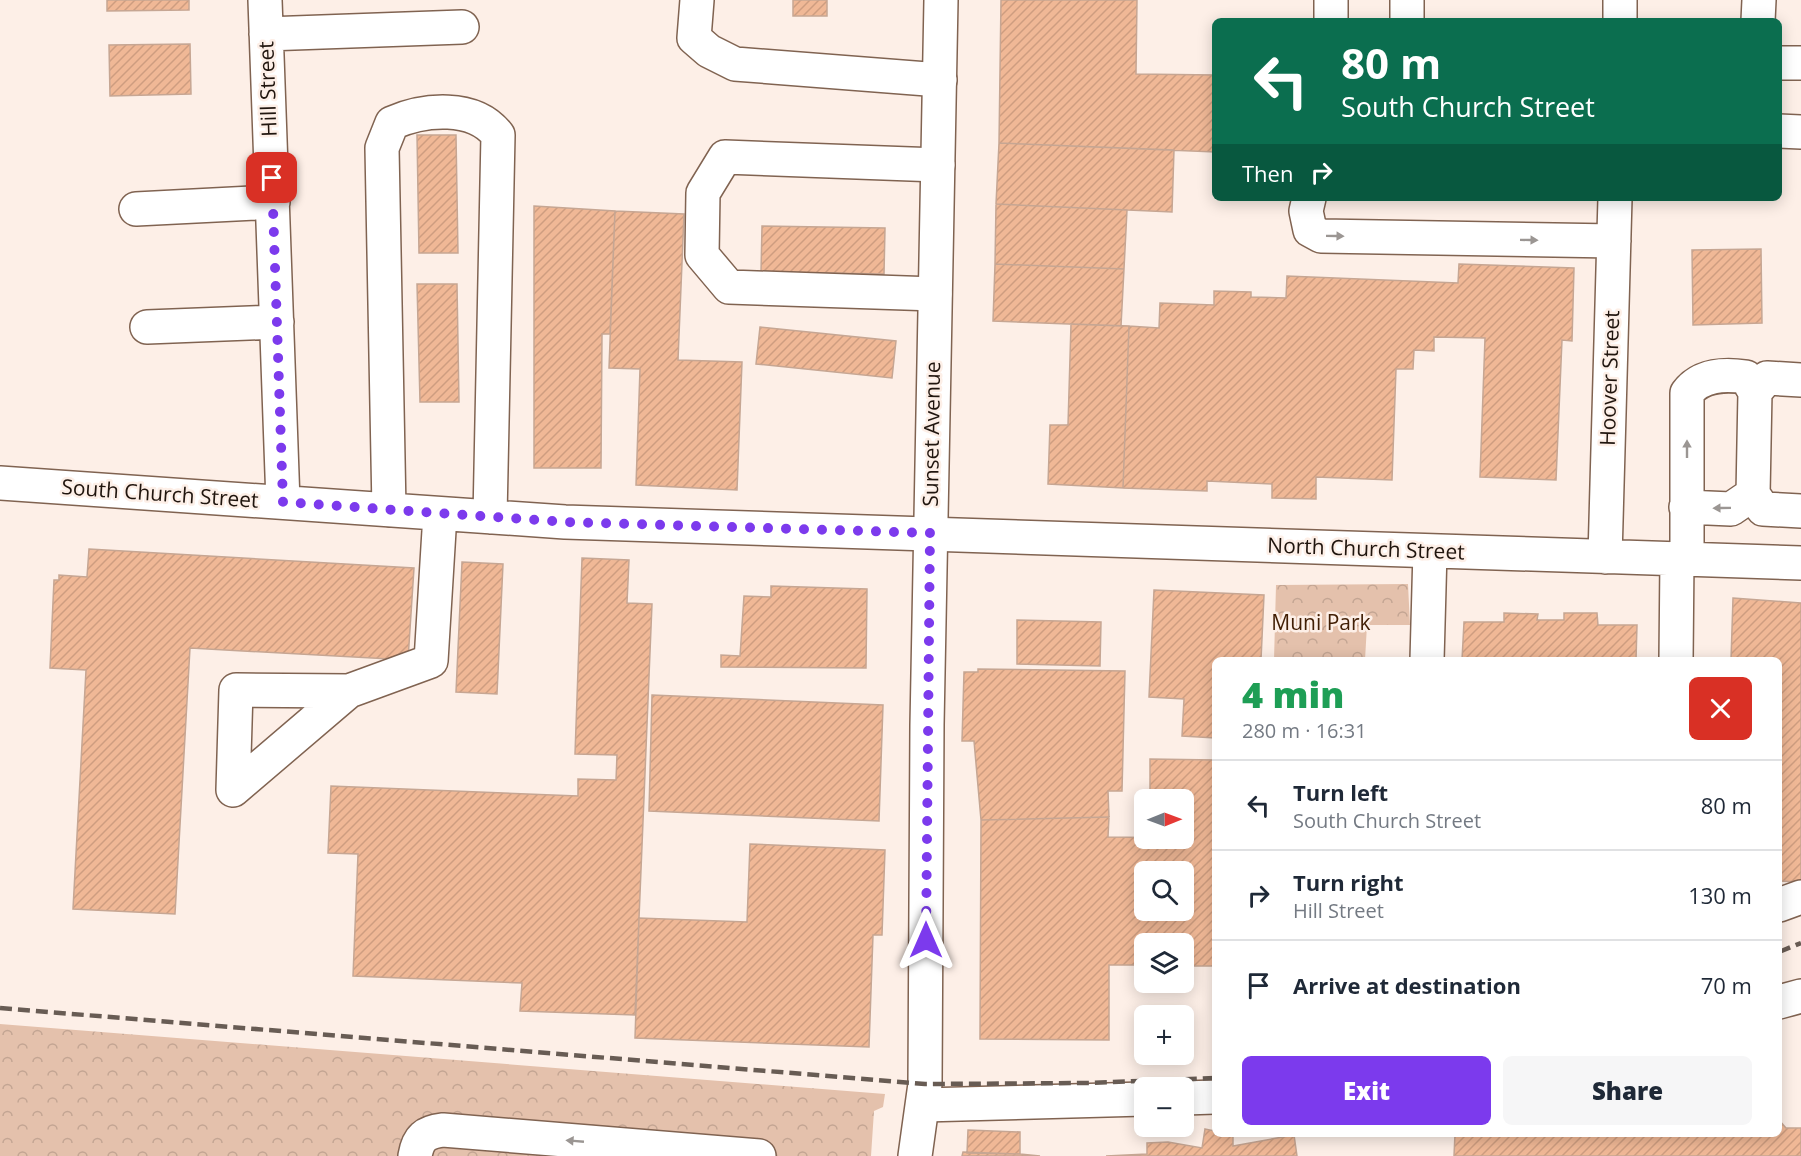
<!DOCTYPE html>
<meta charset="utf-8">
<style>
body{margin:0;font-family:"Open Sans",sans-serif;background:#f6f6f7;color:#1f2937;height:100vh;display:flex;flex-direction:column;font-size:22px;white-space:nowrap}
*{box-sizing:border-box;margin:0}
p{font-size:20px;color:#747a83}
.icon{flex:none;width:33px;height:33px;fill:none;stroke:currentColor;stroke-width:2;stroke-linecap:round;stroke-linejoin:round}
.map{position:relative;flex:1;overflow:hidden}
.side{position:absolute;left:1212px;top:657px;width:570px;height:480px;display:flex;flex-direction:column;background:#fff;border-radius:9px;box-shadow:0 3px 15px #0003}
.side>*{flex:none}
.guide{position:absolute;left:1212px;top:18px;width:570px;height:183px;border-radius:9px;box-shadow:0 3px 15px #0003;background:#0b6e4f;color:#fff;overflow:hidden}
.needle{width:39px;rotate:89deg}
.controls{position:absolute;left:1134px;top:789px;display:grid;gap:12px}
.controls a{display:grid;place-items:center;width:60px;height:60px;border-radius:9px;background:#fff;box-shadow:0 3px 15px #0003;font-size:30px}
.pin{position:absolute;display:grid;place-items:center;width:51px;height:51px;color:#fff;margin:-26px;border-radius:12px;box-shadow:0 3px 9px #0006}
.me{position:absolute;width:66px;margin:-33px;rotate:0deg;stroke-linejoin:round;filter:drop-shadow(0 0 4px #0008)}
.turn{display:flex;align-items:center;gap:21px;height:126px;padding:0 30px;font-size:27px}
.turn .icon{width:78px;height:78px;stroke-width:2.5}
.turn b{display:block;font-size:42px;line-height:51px}
.then{display:flex;align-items:center;height:57px;padding:0 30px;background:#0003;gap:12px;font-size:22px}
.round{display:grid;place-items:center;flex:none;width:63px;height:63px;border-radius:9px;background:#f6f6f7}
.head{display:flex;align-items:center;justify-content:space-between;height:102px;padding:0 30px}
h1{font-size:36px;font-weight:800;line-height:45px;color:#1e9e55}
.primary-button{display:flex;gap:12px;margin-top:auto;padding:12px 30px}
.primary-button a{flex:1;height:69px;border-radius:9px;background:#7c3aed;color:#fff;font-size:24px;font-weight:800;line-height:69px;text-align:center}
.primary-button a+a{background:#f6f6f7;color:#1f2937}
ul{padding:0;list-style:none}
li{display:flex;align-items:center;gap:18px;height:90px;padding:0 30px;border-top:2px solid #e0e1e3}
li div{flex:1}
li b{display:block;font-size:22px}
li em{font-style:normal}
.map>svg:first-child{display:block}
.park{fill:url(#park-crowns)}
.building{fill:url(#building-hatch);stroke:#c6a693;stroke-width:1.5;fill-rule:evenodd}
.lines{fill:none;stroke-linecap:round;stroke-linejoin:round}
.minor-casing{stroke:#806351;stroke-width:36}
.major-casing{stroke:#806351;stroke-width:36}
.minor{stroke:#fff;stroke-width:33}
.major{stroke:#fff;stroke-width:33}
.rail{stroke:#685c54;stroke-width:4.5;stroke-dasharray:12 6;stroke-linecap:butt}
.oneway{fill:#9b9693}
.route{stroke:#7c3aed;stroke-width:10;stroke-dasharray:0 18}
.labels{text-anchor:middle;stroke-width:5;stroke-linejoin:round;paint-order:stroke}
.street-label{font-size:21px;fill:#20150e;stroke:#fdefe7}
.park-label{font-size:21px;fill:#411e04;stroke:#fdefe7}
</style>
<div class="map">
<svg width="1801" height="1156" viewBox="0 0 1801 1156">
<defs>
<pattern id="park-crowns" width="20" height="18" patternUnits="userSpaceOnUse" patternTransform="scale(1.5)"><rect width="20" height="18" fill="#e4c1ac"/><path d="M2 6a3 3 0 1 1 6 0M12 15a3 3 0 1 1 6 0" fill="none" stroke="#c3a593"/></pattern>
<pattern id="building-hatch" width="6" height="6" patternUnits="userSpaceOnUse" patternTransform="scale(1.5)"><rect width="6" height="6" fill="#f0b896"/><path d="M-1 1l2-2M0 6l6-6M5 7l2-2" fill="none" stroke="#ce9d80"/></pattern>
</defs>
<rect width="100%" height="100%" fill="#fdefe7"/>
<path class="park" d="M1408,584l2,41h-43l-2,35h-91l2,-75z
M0,1024l885,70 -2,13 -9,4 -3,45h-871z"/>
<path class="building" d="M107,0h82v10l-82,1z
M793,0h34v16h-34z
M1001,0h136l-1,74 79,1v77l-216,-9z
M190,44l1,50 -81,2 -1,-51z
M417,135h39l2,118h-39z
M999,143l175,7 -2,62 -176,-8z
M996,204l131,6 -3,59 -129,-5z
M534,206l81,5 -5,123h-8l-1,134h-67z
M615,211l69,3 -6,146 64,2 -5,128 -101,-5 4,-116 -31,-1z
M762,226l123,2 -1,46 -123,-2z
M1761,249l1,74 -69,2 -1,-75z
M995,264l129,5 -3,57 -128,-5z
M1459,264l115,4 -2,73 -10,-1 -6,140 -76,-3 5,-139 -51,-1v14l-20,-1 -1,19h-17l-4,111 -76,-3v22l-44,-1v-14l-65,-3v10l-84,-3 6,-162 30,2 1,-25 54,2v-14l37,1v5l35,1 1,-22 171,7z
M417,284h40l2,118h-39z
M1071,324l58,2 -6,162 -75,-4 2,-59h18z
M760,327l136,14 -4,37 -136,-14z
M89,549l325,19 -6,92 -218,-12 -15,266 -102,-5 13,-239 -36,-2 4,-88h5v-5l28,2z
M582,558l47,2 -2,43 25,1 -17,411 -115,-4 2,-28 -169,-7 5,-122 -30,-1 3,-67 247,10v-17l38,1 1,-25 -42,-1z
M462,562l41,2 -6,130 -41,-2z
M771,586l96,3 -1,79 -145,-1v-12l19,1 4,-60 27,1z
M1154,590l110,5 -3,65h-46v78l-33,-2 2,-37 -35,-2z
M1733,598l68,5v279l-22,-1v-221h-48z
M1504,613l34,1 -1,6h27v-7h33l1,12h39l-1,35h-174l2,-38h40z
M1017,620l84,2 -1,44 -83,-2z
M978,669l147,2 -3,120h-14l1,26 -128,3 -7,-79h-12l2,-69h14z
M652,695l231,10 -4,116 -230,-10z
M1150,759l65,1v206h-31v-22h-40v21h-35v75l-129,-1 1,-219 128,-3 -1,20 76,1v-38h-34zM1144,872h40v38h-40z
M750,844l135,6 -3,85h-9l-4,112 -234,-9 4,-120 108,4z
M1779,1120l7,8h15v28h-347l1,-22h324z
M1205,1129l10,2v3h18v12l61,-11 3,21h-191l41,-2v-11l21,-1 34,6z
M968,1130l52,2v22l-53,-1z
M963,1152l57,2 20,2h-78z"/>
<g class="lines">
<g class="minor-casing">
<path id="minor" d="M265,0l18,502
M697,0l-3,38 15,13 26,13 205,16
M1331,0v21
M1407,0v21
M1620,21v-21
M1758,21l1,-21
M266,34l196,-7
M1779,63h22
M1779,131l22,1
M1309,198l-3,13 4,19 11,6 293,5
M136,209l137,-7
M935,294l-206,-7 -27,-32 1,-62 22,-36 213,8
M147,327l130,-5
M1755,392l12,-14 34,2
M0,483l565,39 1236,41
M1686,507l45,2 22,-15
M389,510l-7,-362 10,-25c32,-14 82,-19 106,12l-8,382
M1605,557l10,-359
M1687,557v-164c14,-19 38,-19 59,-16l9,15 -2,102 10,15 38,2
M1427,660l3,-109
M1676,660l1,-102
M236,690l113,1 -116,99z
M349,691l82,-30 9,-147
M1779,905l22,-8
M1779,1002l22,-6
M1184,1098l31,-1
M923,1105l221,-6
M415,1156c3,-18 10,-24 28,-26l316,26"/>
</g>
<g class="major-casing">
<path id="major" d="M915,1156l10,-72 2,-359 14,-725"/>
</g>
<use href="#minor" class="minor"/>
<use href="#major" class="major"/>
<path class="rail" d="M1779,952l22,-9
M0,1008l925,76 165,-1 125,-5"/>
</g>
<defs><path id="oneway-solid" d="M-6-.8H1V-3.2L6.5 0L1 3.2V.8H-6Z" transform="scale(1.5)"/></defs>
<g class="oneway">
<use href="#oneway-solid" transform="translate(1335 236) rotate(1)"/>
<use href="#oneway-solid" transform="translate(1529 240) rotate(1)"/>
<use href="#oneway-solid" transform="translate(1687 449) rotate(-90)"/>
<use href="#oneway-solid" transform="translate(1722 508) rotate(179)"/>
<use href="#oneway-solid" transform="translate(575 1141) rotate(-175)"/>
</g>
<g class="lines">
<path class="route" d="M272,178l11,324 282,20 365,11 -4,407"/>
</g>
<g class="labels">
<g class="street-label">
<text transform="translate(268 89) rotate(-92)" y="7">Hill Street</text>
<text transform="translate(1610 378) rotate(-88)" y="7">Hoover Street</text>
<text transform="translate(932 434) rotate(-89)" y="7">Sunset Avenue</text>
<text transform="translate(160 494) rotate(4)" y="7">South Church Street</text>
<text transform="translate(1366 549) rotate(2)" y="7">North Church Street</text>
</g>
<g class="park-label">
<text x="1321" y="630">Muni Park</text>
</g>
</g>
</svg>
<div class="controls">
<a><svg class="needle" viewBox="-14 -14 28 28"><path d="M0-13l5 13h-10z" fill="#e53935"/><path d="M0 13l5-13h-10z" fill="#747a83"/></svg></a>
<a><svg class="icon" aria-label="search" viewBox="0 0 24 24"><circle cx="10" cy="10" r="6"/><path d="M15 15l6 6"/></svg></a>
<a><svg class="icon" aria-label="layers" viewBox="0 0 24 24"><path d="M12 4l9 5-9 5-9-5zM3 14l9 5 9-5"/></svg></a>
<a>+</a>
<a>−</a>
</div>
<div class="pin" style="left:272px;top:178px;background:#d93025"><svg class="icon" aria-label="arrive" viewBox="0 0 24 24"><path d="M6 21V4h12l-3 4 3 4H6"/></svg></div>
<svg class="me" style="left:926px;top:940px" viewBox="-20 -20 40 40"><path d="M0-17L14 15 0 8-14 15z" fill="#7c3aed" stroke="#fff" stroke-width="4"/></svg>
<div class="guide">
<div class="turn"><svg class="icon" aria-label="left" viewBox="0 0 24 24"><path d="M17 20v-9H6M10 6l-5 5 5 5"/></svg><div><b>80 m</b>South Church Street</div></div>
<div class="then">Then<svg class="icon" aria-label="right" viewBox="0 0 24 24"><path d="M7 20v-9h11M14 6l5 5-5 5"/></svg></div>
</div>
<section class="side">
<div class="head"><div><h1>4 min</h1><p>280 m · 16:31</p></div><a class="round" style="background:#d93025;color:#fff"><svg class="icon" aria-label="close" viewBox="0 0 24 24"><path d="M6 6l12 12M18 6L6 18"/></svg></a></div>
<ul>
<li><svg class="icon" aria-label="left" viewBox="0 0 24 24"><path d="M17 20v-9H6M10 6l-5 5 5 5"/></svg><div><b>Turn left</b><p>South Church Street</p></div><em>80 m</em></li>
<li><svg class="icon" aria-label="right" viewBox="0 0 24 24"><path d="M7 20v-9h11M14 6l5 5-5 5"/></svg><div><b>Turn right</b><p>Hill Street</p></div><em>130 m</em></li>
<li><svg class="icon" aria-label="arrive" viewBox="0 0 24 24"><path d="M6 21V4h12l-3 4 3 4H6"/></svg><div><b>Arrive at destination</b></div><em>70 m</em></li>
</ul>
<div class="primary-button"><a>Exit</a><a>Share</a></div>
</section>
</div>
